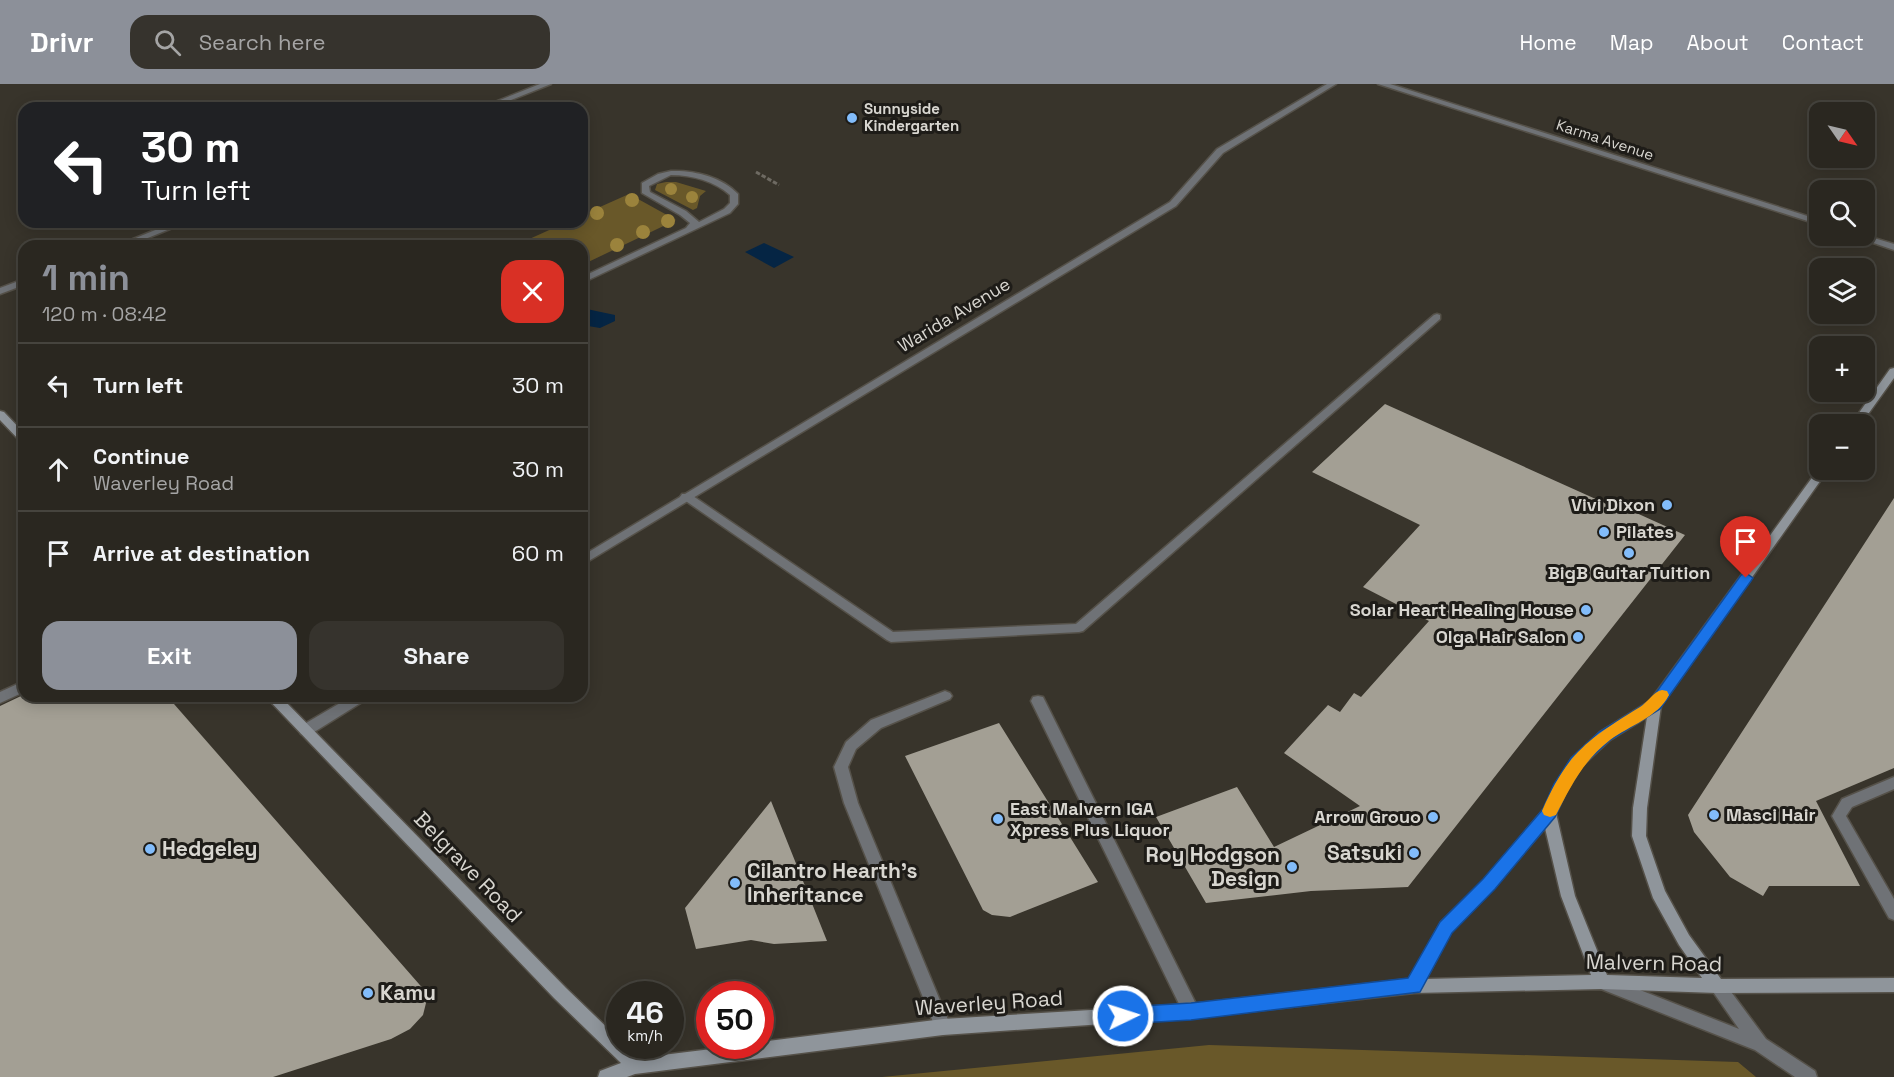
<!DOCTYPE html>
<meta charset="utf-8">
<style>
body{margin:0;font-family:"Space Grotesk",sans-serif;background:#36332d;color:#f1f3f6;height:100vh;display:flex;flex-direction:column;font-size:22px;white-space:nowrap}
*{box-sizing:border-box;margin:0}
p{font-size:20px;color:#a5a5a5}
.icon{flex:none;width:33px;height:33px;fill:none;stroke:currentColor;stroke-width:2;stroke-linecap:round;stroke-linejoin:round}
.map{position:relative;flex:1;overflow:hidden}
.sheet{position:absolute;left:18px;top:156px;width:570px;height:462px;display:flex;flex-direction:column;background:#2a2720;border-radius:18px;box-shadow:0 3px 15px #0003,0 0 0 2px #46443e}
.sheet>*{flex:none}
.banner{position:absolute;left:18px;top:18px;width:570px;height:126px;border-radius:18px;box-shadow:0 3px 15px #0003,0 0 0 2px #46443e;background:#202124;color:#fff;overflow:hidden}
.needle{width:39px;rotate:124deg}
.controls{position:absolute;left:1809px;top:18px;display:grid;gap:12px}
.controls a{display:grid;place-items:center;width:66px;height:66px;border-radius:12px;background:#2a2720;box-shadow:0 3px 15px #0003,0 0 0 2px #46443e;font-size:30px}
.speed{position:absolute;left:606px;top:897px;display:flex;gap:12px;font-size:30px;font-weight:700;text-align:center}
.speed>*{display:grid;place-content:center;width:78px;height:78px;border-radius:50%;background:#2a2720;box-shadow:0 3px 15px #0003,0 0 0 2px #46443e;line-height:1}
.speed small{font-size:15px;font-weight:400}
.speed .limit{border:9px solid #d22;background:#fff;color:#111}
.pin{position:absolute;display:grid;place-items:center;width:51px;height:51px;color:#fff;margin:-62px -26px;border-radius:50% 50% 50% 0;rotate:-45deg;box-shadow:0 0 6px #0007}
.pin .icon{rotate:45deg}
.me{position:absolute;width:66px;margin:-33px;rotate:86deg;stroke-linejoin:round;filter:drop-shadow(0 0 4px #0008)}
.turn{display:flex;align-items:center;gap:21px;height:126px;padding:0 24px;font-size:27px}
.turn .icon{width:78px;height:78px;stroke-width:2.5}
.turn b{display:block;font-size:42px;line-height:51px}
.round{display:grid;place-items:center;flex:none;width:63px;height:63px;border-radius:18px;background:#36332d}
.summary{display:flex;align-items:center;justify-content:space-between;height:102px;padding:0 24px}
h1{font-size:36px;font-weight:800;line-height:45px;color:#8c9099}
.action{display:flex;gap:12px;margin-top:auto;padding:12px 24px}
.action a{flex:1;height:69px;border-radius:18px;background:#8c9099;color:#fff;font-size:24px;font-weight:800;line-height:69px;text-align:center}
.action a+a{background:#36332d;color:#f1f3f6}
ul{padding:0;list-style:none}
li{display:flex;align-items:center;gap:18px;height:84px;padding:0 24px;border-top:2px solid #46443e}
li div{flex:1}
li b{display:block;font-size:22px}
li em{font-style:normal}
header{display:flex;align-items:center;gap:36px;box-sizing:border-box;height:84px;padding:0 30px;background:#8c9099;color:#fff}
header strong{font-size:28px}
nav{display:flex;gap:33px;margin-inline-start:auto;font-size:21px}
.search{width:420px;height:54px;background:#36332d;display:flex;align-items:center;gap:15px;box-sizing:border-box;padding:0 21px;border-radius:18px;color:#a5a5a5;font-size:22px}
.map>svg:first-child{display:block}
.green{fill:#695829}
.water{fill:#052544}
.building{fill:#a39f94}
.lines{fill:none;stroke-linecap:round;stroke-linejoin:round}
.lane-casing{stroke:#555149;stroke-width:3}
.street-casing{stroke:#555149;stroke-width:3}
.secondary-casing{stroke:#555149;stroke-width:3}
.path{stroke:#6e6a62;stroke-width:3;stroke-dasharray:4.5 2;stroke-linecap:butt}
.lane{fill:#6f7276;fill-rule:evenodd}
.street{fill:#6f7276;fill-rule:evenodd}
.secondary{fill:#8f959b;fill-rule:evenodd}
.tree{fill:#9b833c}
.route{fill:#1a73e8;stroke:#114b97;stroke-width:1.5}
.slow{fill:#f59e0b}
.poi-dot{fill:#82bcfa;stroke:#1e1c18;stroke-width:2}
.labels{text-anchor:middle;stroke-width:6;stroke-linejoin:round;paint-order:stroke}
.far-poi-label{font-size:15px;font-weight:bold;fill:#d8d6d0;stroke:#1e1c18;text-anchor:start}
.far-street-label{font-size:15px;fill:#d8d6d0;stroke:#1e1c18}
.street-label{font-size:18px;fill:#d8d6d0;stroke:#1e1c18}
.poi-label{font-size:18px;font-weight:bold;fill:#d8d6d0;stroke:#1e1c18;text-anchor:end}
.near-poi-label{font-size:21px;font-weight:bold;fill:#d8d6d0;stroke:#1e1c18;text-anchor:start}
.near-street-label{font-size:21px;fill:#d8d6d0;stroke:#1e1c18}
</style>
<header>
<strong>Drivr</strong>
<div class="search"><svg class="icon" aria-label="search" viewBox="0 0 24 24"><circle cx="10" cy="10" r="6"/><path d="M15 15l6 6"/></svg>Search here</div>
<nav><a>Home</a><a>Map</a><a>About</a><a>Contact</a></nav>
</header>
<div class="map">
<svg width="1894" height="993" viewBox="0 0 1894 993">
<rect width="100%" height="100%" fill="#38342b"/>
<path class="green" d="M666,98h10l30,9 -6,5 -3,12 -4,2 -38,-20 2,-6z
M629,110l47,26 -94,45v-19l-66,-1 51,-23h15v-7z
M1209,961l529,17 18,15h-874z"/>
<path class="water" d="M764,159l30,14 -20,11 -29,-16z
M582,224l33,7v6l-15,7 -18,-3z"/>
<path class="building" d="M1385,320l244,110 3,-3 53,24 -277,352 -97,4 -105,12 -50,-86 81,-30 37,60 86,-41 -76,-53 44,-48 12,7 14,-19 7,4 68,-76 -66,-34 57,-62 -108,-53z
M1894,414v270l-78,33 44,85h-91l-6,10 -33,-19 -36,-45 -6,-17z
M21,612h146l259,296 1,7 -4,16 -13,14 -19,10 -118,38h-273v-371z
M999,639l99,159 -88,35 -18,-2 -9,-5 -78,-154z
M771,717l56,140 -53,3 -23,-4 -55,9 -11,-41z"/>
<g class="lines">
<g class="lane-casing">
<path id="lane" d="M1437,230l3,1v4l-357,312 -4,1 -188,10 -4,-2 -207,-143 2,-3h8l203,138 183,-8 358,-309z
M24,597v11l-24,11v-11z
M945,607l5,2 2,3 -2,3 -69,29 -25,21 -8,18 10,36 93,224 -2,5 -6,3 -6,-3 -2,-5 -91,-224 -10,-36 12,-25 25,-22z
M1038,612l5,1 2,4 152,305 2,5 -2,5 -6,2 -6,-2 -154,-315 2,-4z
M1894,693v12l-42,18 -6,9 48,83v21l-5,-2 -57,-102 10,-17z"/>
</g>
<g class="street-casing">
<path id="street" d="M540,0h11l-60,24h-11z
M1327,0h9l-113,69 -47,53 -594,359v-9l588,-354 47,-53z
M1378,0h12l430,136v5z
M671,87c23,-1 51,6 67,23v10l-8,9 -148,70v-6l104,-49 4,-5 -10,-8 -38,-22v-10l16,-9zM671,91c21,0 43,6 59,20v8l-6,6 -25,13 -13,-11 -36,-19 -1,-6z
M175,138h12l-59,24h-12z
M1864,151l30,9v6l-41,-14z
M24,195v6l-24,9v-6z
M352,612h17l-2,3 -56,35 -5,1 -5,-1 -2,-4 2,-4z
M1607,893l132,52 -30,-43 2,-5 6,-2 6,2 43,58 49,32 2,6h-22l-40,-27 -154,-61 -2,-5 2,-5z"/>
</g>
<g class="secondary-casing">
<path id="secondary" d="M1894,284v10l-33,46h-10l39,-55z
M0,327l4,1 20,21v9l-4,-1 -20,-21z
M1819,384l1,2h8l-167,236 -14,102 -1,28 19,55 24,44 32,44 173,-1v14l-177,1 -115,-4 -188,4 -223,25 -248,17 -308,39 -8,3h-29l2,-6 21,-8 -67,-65 -289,-302h15l286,292 54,52v6h5l13,12 98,-12h24v-4l183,-23 248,-15 218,-25 32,-57 43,-42 60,-71 11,-24 17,-27 28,-26 50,-31zM1647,633l-14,91 -1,28 21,62 26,47 23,33 -95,-3 -32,-79 -19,-83 10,-21 16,-26 28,-26zM1545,744l16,68 30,79 -165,4 25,-47 43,-44z"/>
</g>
<path class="path" d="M756,88l23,13"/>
<use href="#lane" class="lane"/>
<use href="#street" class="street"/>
<use href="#secondary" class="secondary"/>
</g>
<g class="tree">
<circle cx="671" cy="105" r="6"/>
<circle cx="692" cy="113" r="6"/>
<circle cx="632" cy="116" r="7"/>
<circle cx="597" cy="129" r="7"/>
<circle cx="668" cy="137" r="7"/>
<circle cx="643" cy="148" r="7"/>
<circle cx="617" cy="161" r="7"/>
</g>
<path class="route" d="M1746,489l7,5 -2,3 -91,128 -50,31 -28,26 -15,25 -12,26 -60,72 -43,44 -32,59 -229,28 -68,4 -6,-2 -3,-6 3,-6 6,-3 68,-4 217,-25 32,-56 43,-43 60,-70 11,-25 17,-26 28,-26 51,-31 91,-126z"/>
<path class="slow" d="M1662,606l5,1 2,4c-12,23 -39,30 -59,45 -27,21 -39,46 -54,75l-6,2 -6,-2 -2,-4c25,-58 46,-72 98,-104 8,-5 13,-15 22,-17z"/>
<g class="poi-dot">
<circle cx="852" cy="34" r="6"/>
<circle cx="1667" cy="421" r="6"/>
<circle cx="1604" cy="448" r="6"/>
<circle cx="1629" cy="469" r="6"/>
<circle cx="1586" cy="526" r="6"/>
<circle cx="1578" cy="553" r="6"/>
<circle cx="1714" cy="731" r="6"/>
<circle cx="1433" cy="733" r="6"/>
<circle cx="998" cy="735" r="6"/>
<circle cx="150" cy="765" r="6"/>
<circle cx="1414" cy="769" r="6"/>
<circle cx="1292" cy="783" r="6"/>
<circle cx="735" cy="799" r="6"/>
<circle cx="368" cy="909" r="6"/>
</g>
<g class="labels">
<g class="far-poi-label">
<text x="864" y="30">Sunnyside<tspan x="864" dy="17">Kindergarten</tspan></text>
</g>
<g class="far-street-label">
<text transform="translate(1605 56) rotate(18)" y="5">Karma Avenue</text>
</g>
<g class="street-label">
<text transform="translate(954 231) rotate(-31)" y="6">Warida Avenue</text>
</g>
<g class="poi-label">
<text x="1655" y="427">Vivi Dixon</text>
<text x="1616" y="454" text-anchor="start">Pilates</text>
<text x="1629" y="495" text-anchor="middle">BigB Guitar Tuition</text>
<text x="1574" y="532">Solar Heart Healing House</text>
<text x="1566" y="559">Olga Hair Salon</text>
<text x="1010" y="731" text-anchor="start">East Malvern IGA<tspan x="1010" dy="21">Xpress Plus Liquor</tspan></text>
<text x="1726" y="737" text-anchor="start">Masci Hair</text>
<text x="1421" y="739">Arrow Grouo</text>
</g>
<g class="near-poi-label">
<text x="162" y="772">Hedgeley</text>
<text x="1402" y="776" text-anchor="end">Satsuki</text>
<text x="1280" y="778" text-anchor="end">Roy Hodgson<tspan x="1280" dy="24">Design</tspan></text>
<text x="747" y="794">Cilantro Hearth's<tspan x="747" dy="24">Inheritance</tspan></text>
<text x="380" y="916">Kamu</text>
</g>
<g class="near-street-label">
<text transform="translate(468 783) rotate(46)" y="7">Belgrave Road</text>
<text transform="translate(1654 879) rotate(1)" y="7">Malvern Road</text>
<text transform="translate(989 919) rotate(-4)" y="7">Waverley Road</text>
</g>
</g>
</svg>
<div class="controls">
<a><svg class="needle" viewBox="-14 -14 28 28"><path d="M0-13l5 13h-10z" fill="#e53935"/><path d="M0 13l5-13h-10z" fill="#a5a5a5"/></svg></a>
<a><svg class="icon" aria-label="search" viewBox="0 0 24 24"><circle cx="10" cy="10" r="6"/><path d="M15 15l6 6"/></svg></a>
<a><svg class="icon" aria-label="layers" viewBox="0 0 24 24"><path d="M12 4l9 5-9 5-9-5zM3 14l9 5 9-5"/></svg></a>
<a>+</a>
<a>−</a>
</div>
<div class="speed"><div>46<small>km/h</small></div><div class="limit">50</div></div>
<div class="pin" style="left:1746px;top:494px;background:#d93025"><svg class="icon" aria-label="arrive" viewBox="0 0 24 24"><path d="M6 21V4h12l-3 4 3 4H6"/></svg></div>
<svg class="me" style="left:1123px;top:932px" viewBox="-20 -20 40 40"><circle r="17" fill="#1a73e8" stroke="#fff" stroke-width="3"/><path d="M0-11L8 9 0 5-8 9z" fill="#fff"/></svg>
<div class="banner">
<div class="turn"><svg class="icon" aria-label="left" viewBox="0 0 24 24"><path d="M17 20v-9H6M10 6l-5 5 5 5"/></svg><div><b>30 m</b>Turn left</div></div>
</div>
<section class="sheet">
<div class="summary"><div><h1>1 min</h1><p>120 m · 08:42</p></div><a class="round" style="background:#d93025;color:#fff"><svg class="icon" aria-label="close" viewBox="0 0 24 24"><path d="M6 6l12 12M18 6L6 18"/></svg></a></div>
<ul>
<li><svg class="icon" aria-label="left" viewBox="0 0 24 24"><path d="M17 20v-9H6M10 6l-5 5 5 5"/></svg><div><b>Turn left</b></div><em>30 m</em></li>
<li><svg class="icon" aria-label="ahead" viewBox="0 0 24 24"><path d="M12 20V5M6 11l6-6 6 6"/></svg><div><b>Continue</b><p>Waverley Road</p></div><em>30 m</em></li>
<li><svg class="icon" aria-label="arrive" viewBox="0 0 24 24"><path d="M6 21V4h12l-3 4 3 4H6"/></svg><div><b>Arrive at destination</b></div><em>60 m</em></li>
</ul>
<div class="action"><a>Exit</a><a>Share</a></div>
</section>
</div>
